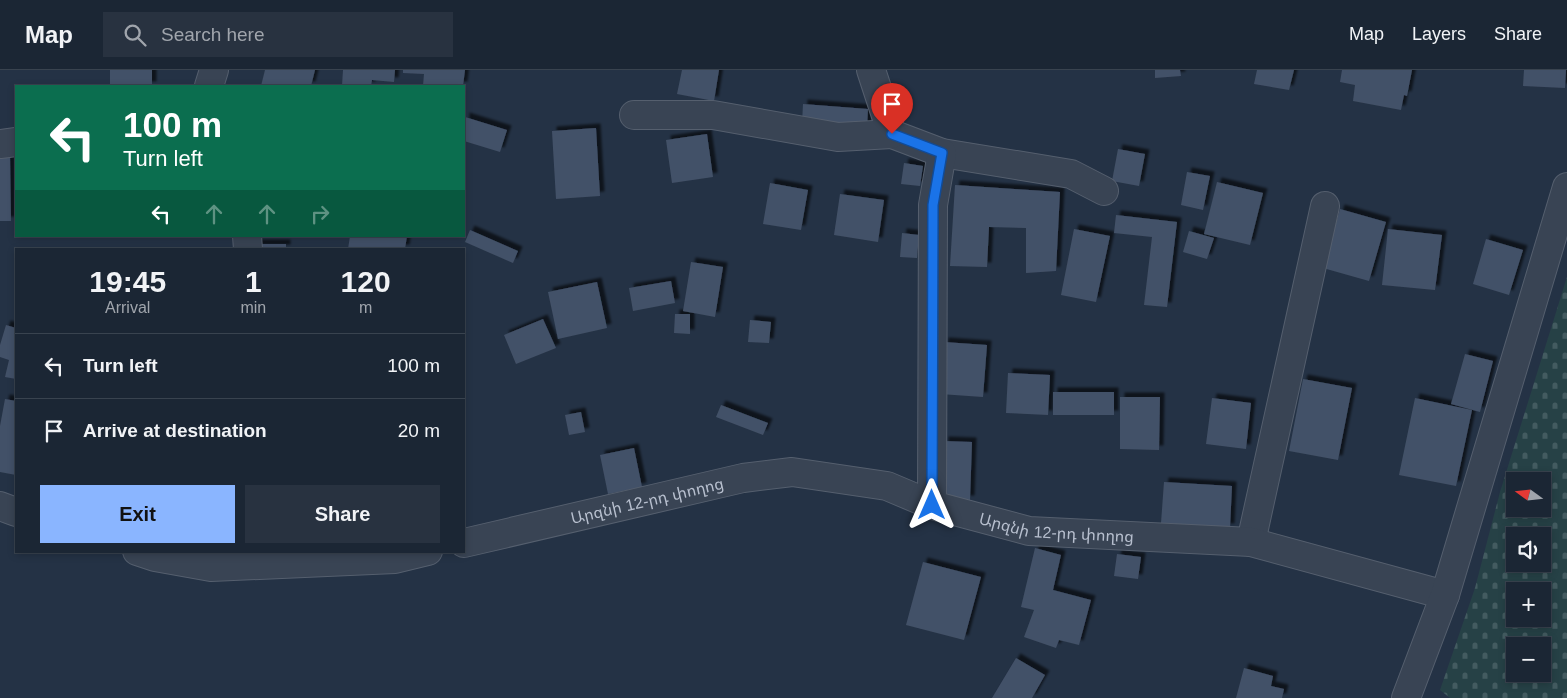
<!DOCTYPE html>
<meta charset="utf-8">
<style>
body{margin:0;font-family:Helvetica,"Noto Sans Armenian",sans-serif;background:#283240;color:#f1f3f6;height:100vh;display:flex;flex-direction:column;font-size:19px;white-space:nowrap}
*{box-sizing:border-box;margin:0}
p{font-size:16px;color:#a0a5ac}
.icon{flex:none;width:28px;height:28px;fill:none;stroke:currentColor;stroke-width:2;stroke-linecap:round;stroke-linejoin:round}
.map{position:relative;flex:1;overflow:hidden}
.sheet{position:absolute;left:15px;top:178px;width:450px;height:305px;display:flex;flex-direction:column;background:#1b2634;border-radius:0px;box-shadow:0 2px 8px #0003,0 0 0 1px #39434f}
.sheet>*{flex:none}
.guide{position:absolute;left:15px;top:15px;width:450px;height:152px;border-radius:0px;box-shadow:0 2px 8px #0003,0 0 0 1px #39434f;background:#0b6e4f;color:#fff;overflow:hidden}
.needle{width:32px;rotate:285deg}
.controls{position:absolute;left:1506px;top:402px;display:grid;gap:10px}
.controls a{display:grid;place-items:center;width:45px;height:45px;border-radius:0px;background:#1b2634;box-shadow:0 2px 8px #0003,0 0 0 1px #39434f;font-size:25px}
.pin{position:absolute;display:grid;place-items:center;width:42px;height:42px;color:#fff;margin:-51px -21px;border-radius:50% 50% 50% 0;rotate:-45deg;box-shadow:0 0 5px #0007}
.pin .icon{rotate:45deg}
.me{position:absolute;width:55px;margin:-28px;rotate:0deg;stroke-linejoin:round;filter:drop-shadow(0 0 4px #0008)}
.turn{display:flex;align-items:center;gap:18px;height:105px;padding:0 25px;font-size:22px}
.turn .icon{width:65px;height:65px;stroke-width:2.5}
.turn b{display:block;font-size:35px;line-height:42px}
.lanes{display:flex;align-items:center;height:48px;padding:0 25px;background:#0003;justify-content:center;gap:25px;direction:ltr}
.lanes .off{opacity:.35}
.eta{display:flex;justify-content:space-evenly;align-items:center;height:85px;text-align:center}
.eta b{font-size:30px;font-weight:700;line-height:35px}
.action{display:flex;gap:10px;margin-top:auto;padding:10px 25px}
.action a{flex:1;height:58px;border-radius:0px;background:#8ab5ff;color:#111;font-size:20px;font-weight:700;line-height:58px;text-align:center}
.action a+a{background:#283240;color:#f1f3f6}
ul{padding:0;list-style:none}
li{display:flex;align-items:center;gap:15px;height:65px;padding:0 25px;border-top:1px solid #39434f}
li div{flex:1}
li b{display:block;font-size:19px}
li em{font-style:normal}
header{display:flex;align-items:center;gap:30px;box-sizing:border-box;height:70px;padding:0 25px;background:#1b2634;border-bottom:1px solid #39434f}
header strong{font-size:24px}
nav{display:flex;gap:28px;margin-inline-start:auto;font-size:18px}
.search{width:350px;height:45px;background:#283240;display:flex;align-items:center;gap:12px;box-sizing:border-box;padding:0 18px;border-radius:0px;color:#a0a5ac;font-size:19px}
.map>svg:first-child{display:block}
.cemetery{fill:url(#cemetery-stones);fill-rule:evenodd}
.building{fill:#435167;filter:url(#shadow)}
.lines{fill:none;stroke-linecap:round;stroke-linejoin:round}
.minor-casing{stroke:#555f6e;stroke-width:30}
.minor{stroke:#394454;stroke-width:28}
.route-casing{stroke:#114b97;stroke-width:12}
.route{stroke:#1a73e8;stroke-width:9}
.labels{text-anchor:middle;stroke-width:4.5;stroke-linejoin:round;paint-order:stroke}
.street-label{font-size:16px;fill:#b7bfce;stroke:#1e293a}
</style>
<header>
<strong>Map</strong>
<div class="search"><svg class="icon" aria-label="search" viewBox="0 0 24 24"><circle cx="10" cy="10" r="6"/><path d="M15 15l6 6"/></svg>Search here</div>
<nav><a>Map</a><a>Layers</a><a>Share</a></nav>
</header>
<div class="map">
<svg width="1567" height="628" viewBox="0 0 1567 628">
<defs>
<pattern id="cemetery-stones" width="16" height="16" patternUnits="userSpaceOnUse" patternTransform="scale(1.25)"><rect width="16" height="16" fill="#264146"/><path d="M2 7V4a2 2 0 0 1 4 0v3zM10 15v-3a2 2 0 0 1 4 0v3z" fill="#435b60"/></pattern>
<filter id="shadow"><feDropShadow dx="4.5" dy="-4.5" stdDeviation="1" flood-color="#0009"/></filter>
</defs>
<rect width="100%" height="100%" fill="#243245"/>
<path class="cemetery" d="M1567,207v421h-117l-10,-8 35,-102 25,-96zM1515,411h27v28h-27zM1515,466h27v28h-27zM1515,521h27v28h-27zM1515,576h27v28h-27z"/>
<path class="building" d="M110,0h42v16h-42z
M265,0h50l-4,16h-50z
M343,0h52l-1,12 -22,-2 -1,6h-29z
M403,0h62l-2,16h-40l1,-12 -21,-1z
M682,0h37l-5,31 -37,-7z
M1155,0h25l1,6 -26,2z
M1257,0h37l-5,20 -35,-6z
M1342,0h70l-5,26 -3,-1 -3,15 -48,-9 2,-16 -15,-3z
M1524,0h42l-1,18 -42,-2z
M803,34l65,5 -1,19 -65,-4z
M465,47l42,13 -7,22 -36,-11z
M596,58l4,68 -44,3 -4,-68z
M707,64l6,43 -41,6 -6,-43z
M1118,79l27,5 -6,32 -27,-5z
M0,83h10l1,68h-11z
M904,93l19,3 -3,20 -19,-2z
M1187,102l23,4 -7,34 -22,-5z
M1217,112l46,11 -13,52 -46,-11z
M770,113l38,7 -7,40 -38,-6z
M955,115l105,7 -4,79 -30,2v-45l-37,-1 -2,40 -37,-1z
M840,124l44,6 -6,42 -44,-7z
M1340,139l46,13 -17,59 -46,-13z
M1116,145l61,7 -10,85 -23,-2 8,-68 -38,-4z
M1074,159l36,7 -14,66 -35,-7z
M1388,159l54,6 -7,55 -53,-5z
M470,160l48,21 -5,12 -48,-21z
M1189,161l25,7 -7,21 -24,-7z
M902,163l17,2 -2,23 -17,-1z
M350,166h57l-2,13h-57z
M1486,169l37,11 -14,45 -36,-11z
M256,174h30v5h-30z
M691,192l32,5 -8,50 -32,-6z
M671,211l4,22 -42,8 -4,-23z
M597,212l10,46 -49,11 -10,-47z
M675,244h15v20l-16,-1z
M543,249l13,29 -40,16 -12,-29z
M750,250l21,2 -2,21 -21,-1z
M6,255l10,3v51l-11,-2 4,-17 -9,-3v-12z
M944,272l43,3 -4,52 -43,-3z
M1465,284l28,7 -13,51 -29,-8z
M1008,303l42,2 -2,40 -42,-2z
M1303,309l49,9 -14,72 -49,-9z
M1053,322h61v23h-61z
M1120,327h40l-1,53 -39,-1z
M1212,328l39,5 -5,46 -40,-5z
M1415,328l57,12 -16,76 -57,-11z
M5,329l11,2v74l-16,-3v-46z
M721,335l47,18 -5,12 -47,-18z
M581,342l4,20 -16,3 -4,-20z
M944,371l28,1 -2,58 -27,-1z
M634,378l8,39 -34,7 -8,-39z
M1164,412l68,4 -2,42 -69,-5z
M1035,478l26,7 -8,35 38,10 -12,45 -20,-5 -3,8 -32,-11 10,-27 -13,-3z
M201,481h30l-2,8z
M1117,484l24,3 -3,22 -24,-3z
M923,492l58,15 -17,63 -58,-15z
M1016,588l29,17 -13,23h-40z
M1244,598l29,8 -2,10 13,3 -2,9h-46z"/>
<g class="lines">
<g class="minor-casing">
<g id="minor">
<path d="M871,0l21,64 50,19 129,21 33,17"/>
<path d="M209,16l5,-16"/>
<path d="M634,45h79l125,22 54,-3"/>
<path d="M0,74l16,-2"/>
<path d="M247,166l1,13"/>
<path d="M932,435l1,-300 9,-52"/>
<path d="M0,436l16,6"/>
<path d="M1251,472l74,-336"/>
<path id="s1" d="M464,473l279,-65 49,-6 95,14 45,19 97,26 222,11 194,53"/>
<path d="M137,481l18,6 56,10 184,-8 33,-8"/>
<path d="M1406,628l39,-103 122,-408"/>
</g>
</g>
<use href="#minor" class="minor"/>
</g>
<g class="lines">
<g class="route-casing">
<path id="route" d="M892,64l50,19 -9,52 -1,300"/>
</g>
<use href="#route" class="route"/>
</g>
<g class="labels">
<g class="street-label">
<text dy="6" stroke="none"><textPath href="#s1" startOffset="188">Արզնի 12-րդ փողոց</textPath></text>
<text dy="6" stroke="none"><textPath href="#s1" startOffset="608">Արզնի 12-րդ փողոց</textPath></text>
</g>
</g>
</svg>
<div class="controls">
<a><svg class="needle" viewBox="-14 -14 28 28"><path d="M0-13l5 13h-10z" fill="#e53935"/><path d="M0 13l5-13h-10z" fill="#a0a5ac"/></svg></a>
<a><svg class="icon" aria-label="sound" viewBox="0 0 24 24"><path d="M4 9h4l5-4v14l-5-4H4zM17 9q2 3 0 6"/></svg></a>
<a>+</a>
<a>−</a>
</div>
<div class="pin" style="left:892px;top:64px;background:#d93025"><svg class="icon" aria-label="arrive" viewBox="0 0 24 24"><path d="M6 21V4h12l-3 4 3 4H6"/></svg></div>
<svg class="me" style="left:932px;top:435px" viewBox="-20 -20 40 40"><path d="M0-17L14 15 0 8-14 15z" fill="#1a73e8" stroke="#fff" stroke-width="4"/></svg>
<div class="guide">
<div class="turn"><svg class="icon" aria-label="left" viewBox="0 0 24 24"><path d="M17 20v-9H6M10 6l-5 5 5 5"/></svg><div><b>100 m</b>Turn left</div></div>
<div class="lanes"><svg class="icon" aria-label="left" viewBox="0 0 24 24"><path d="M17 20v-9H6M10 6l-5 5 5 5"/></svg><svg class="icon off" aria-label="ahead" viewBox="0 0 24 24"><path d="M12 20V5M6 11l6-6 6 6"/></svg><svg class="icon off" aria-label="ahead" viewBox="0 0 24 24"><path d="M12 20V5M6 11l6-6 6 6"/></svg><svg class="icon off" aria-label="right" viewBox="0 0 24 24"><path d="M7 20v-9h11M14 6l5 5-5 5"/></svg></div>
</div>
<section class="sheet">
<div class="eta">
<div><b>19:45</b><p>Arrival</p></div>
<div><b>1</b><p>min</p></div>
<div><b>120</b><p>m</p></div>
</div>
<ul>
<li><svg class="icon" aria-label="left" viewBox="0 0 24 24"><path d="M17 20v-9H6M10 6l-5 5 5 5"/></svg><div><b>Turn left</b></div><em>100 m</em></li>
<li><svg class="icon" aria-label="arrive" viewBox="0 0 24 24"><path d="M6 21V4h12l-3 4 3 4H6"/></svg><div><b>Arrive at destination</b></div><em>20 m</em></li>
</ul>
<div class="action"><a>Exit</a><a>Share</a></div>
</section>
</div>
